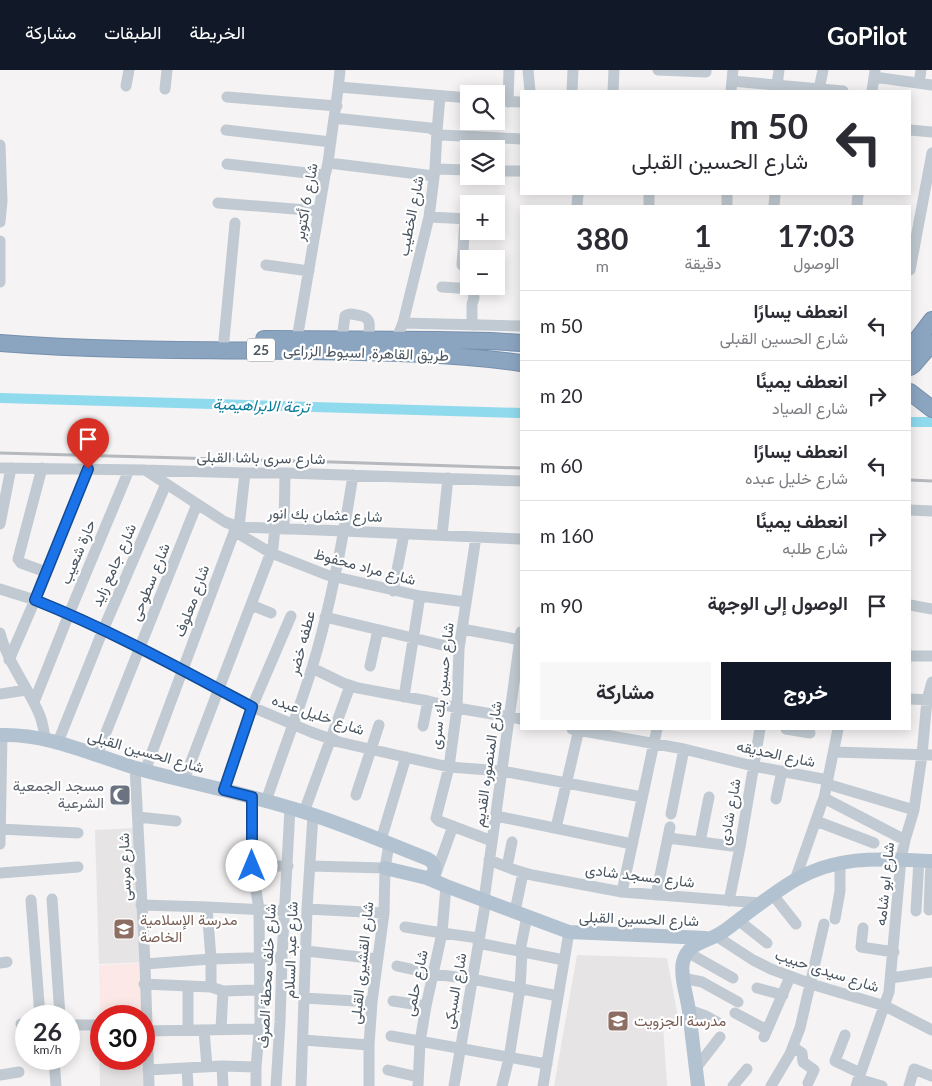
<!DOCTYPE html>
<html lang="ar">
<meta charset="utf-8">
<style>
body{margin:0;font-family:Lato,Vazirmatn,sans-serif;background:#f7f7f7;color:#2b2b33;direction:rtl;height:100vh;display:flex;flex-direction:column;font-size:19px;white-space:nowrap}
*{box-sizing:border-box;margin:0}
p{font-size:16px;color:#7c7c81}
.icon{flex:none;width:28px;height:28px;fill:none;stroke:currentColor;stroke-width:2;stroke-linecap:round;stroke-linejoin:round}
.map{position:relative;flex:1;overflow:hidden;direction:ltr}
.sheet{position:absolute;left:520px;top:135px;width:391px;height:525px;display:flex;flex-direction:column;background:#fff;border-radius:0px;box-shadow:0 2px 12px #0003;direction:rtl}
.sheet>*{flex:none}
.top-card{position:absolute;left:520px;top:20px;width:391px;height:105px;border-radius:0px;box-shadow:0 2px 12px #0003;direction:rtl;background:#fff;color:#2b2b33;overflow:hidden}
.controls{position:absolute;left:460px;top:15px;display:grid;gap:10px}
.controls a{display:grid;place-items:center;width:45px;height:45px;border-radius:0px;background:#fff;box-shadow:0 2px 12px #0003;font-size:25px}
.speed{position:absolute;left:15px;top:935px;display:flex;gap:10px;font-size:25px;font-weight:700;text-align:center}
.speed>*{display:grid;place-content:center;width:65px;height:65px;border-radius:50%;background:#fff;box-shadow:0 2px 12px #0003;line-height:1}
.speed small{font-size:12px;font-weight:400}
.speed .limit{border:8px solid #d22;background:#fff;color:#111}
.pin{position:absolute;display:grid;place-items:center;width:42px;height:42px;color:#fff;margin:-51px -21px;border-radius:50% 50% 50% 0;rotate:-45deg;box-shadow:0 0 5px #0007}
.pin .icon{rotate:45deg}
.me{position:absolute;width:55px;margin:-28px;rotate:0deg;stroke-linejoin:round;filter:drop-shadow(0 0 4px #0008)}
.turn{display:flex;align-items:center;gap:18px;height:105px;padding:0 20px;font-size:22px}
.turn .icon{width:65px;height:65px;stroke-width:2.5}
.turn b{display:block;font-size:35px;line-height:42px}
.eta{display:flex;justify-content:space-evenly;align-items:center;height:85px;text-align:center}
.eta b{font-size:30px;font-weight:700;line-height:35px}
.action{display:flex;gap:10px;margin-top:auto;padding:10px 20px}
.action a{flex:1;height:58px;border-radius:0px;background:#111827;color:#fff;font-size:20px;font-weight:700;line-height:58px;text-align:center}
.action a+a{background:#f7f7f7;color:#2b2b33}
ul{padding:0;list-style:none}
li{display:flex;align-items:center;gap:15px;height:70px;padding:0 20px;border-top:1px solid #e1e1e2}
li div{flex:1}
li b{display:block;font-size:19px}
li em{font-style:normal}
header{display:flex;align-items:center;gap:30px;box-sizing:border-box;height:70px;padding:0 25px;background:#111827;color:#fff}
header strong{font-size:24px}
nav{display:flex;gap:28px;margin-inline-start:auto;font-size:18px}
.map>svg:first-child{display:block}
.education{fill:#e6e4e5}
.medical{fill:#fce8e6}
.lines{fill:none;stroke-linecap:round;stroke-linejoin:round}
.canal{stroke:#90daee;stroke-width:10}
.highway-casing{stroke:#7690ad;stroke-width:18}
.minor{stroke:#c1cad2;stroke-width:11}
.major{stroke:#b3c2d1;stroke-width:14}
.highway{stroke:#8ba5c1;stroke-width:16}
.rail{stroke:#b5b8bd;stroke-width:3}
.route-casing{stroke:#114b97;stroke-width:12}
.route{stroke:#1a73e8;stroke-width:9}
.labels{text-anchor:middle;stroke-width:4.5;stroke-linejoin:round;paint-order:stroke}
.shield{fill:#fff;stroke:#808990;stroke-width:1}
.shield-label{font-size:14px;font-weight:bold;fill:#4a5661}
.street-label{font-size:15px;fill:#4a5661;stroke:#fff}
.worship-label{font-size:15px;fill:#5b616d;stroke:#fff;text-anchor:end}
.education-label{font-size:15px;fill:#785e54;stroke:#fff;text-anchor:start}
.water-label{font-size:16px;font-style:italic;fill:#0c7c9b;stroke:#fff}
</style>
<header>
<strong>GoPilot</strong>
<nav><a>الخريطة</a><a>الطبقات</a><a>مشاركة</a></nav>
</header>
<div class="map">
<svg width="932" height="1016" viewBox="0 0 932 1016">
<rect width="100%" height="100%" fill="#f5f3f3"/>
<path class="education" d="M137,758l6,134 -44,2 -4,-134z
M577,885l90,3 11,59 -15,8 4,61h-113z
M99,963l2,1v25h43l1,27h-45z"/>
<path class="medical" d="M143,893l1,53h-43v8h-1l-1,-59z"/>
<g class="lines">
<path class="canal" d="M0,328l521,15
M910,352h22"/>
<g class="highway-casing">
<path id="highway" d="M264,269l172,1 55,1 30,2
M0,273c102,8 204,7 306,8 72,1 144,2 215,12
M910,279l22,-29
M910,297l4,-3 18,-21
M910,322l22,17"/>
</g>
<path class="minor" d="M528,0l2,21
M658,0l48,2
M874,7l58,8
M732,11l111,10
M919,13l2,-13
M777,15l2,-15
M126,16l3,-16
M339,17l130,11
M165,19l2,-19
M819,19l4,-19
M572,21l1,-21
M613,21l1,-21
M731,21l2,-21
M872,21l3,-20
M227,27l110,9
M496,31l25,1
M508,32l1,-32
M334,48l96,10 11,7 80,4
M226,60l105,12
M910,60l22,2
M0,75l2,56 -2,21
M329,93l105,13
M227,94l98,11
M435,99l34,1
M496,101h25
M218,133l101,8
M577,136l1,-12
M649,136v-12
M727,136v-12
M774,136l1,-12
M857,136l1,-12
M429,147l40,2
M0,171v41
M266,195l43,6
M462,195l3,-46
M910,200l22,-117
M442,217l31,2 1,9 -2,6v21
M403,253l118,3
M297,269l28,-164c4,-12 4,-23 6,-35 3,-23 7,-46 9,-70
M342,269l3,-23c5,-3 7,-2 12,-1 17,2 12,12 11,25
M224,270l11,-117
M396,270l7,-17 26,-106 6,-48 2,-38 3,-35
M0,398l144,2 101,3h40l236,8
M42,398l-24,91 3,4 25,9
M145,400l80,52 14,5 105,4 177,8
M910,440l22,1
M0,454l11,-56
M239,457l6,-54
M284,459l1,-56
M234,461l37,22 56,22 93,21 46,6
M442,465l6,-57
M476,467l-17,112 -2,59 -8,59 -13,51 3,3 53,20
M0,519l35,11 34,14 71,34 112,59 59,25 28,10 110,25 53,4 140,26
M393,521l11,-57
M251,535l20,8
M910,535l22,4
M325,547l134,32
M462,559l59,11
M0,563c7,28 25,50 37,76 5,10 7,20 8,30
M910,586h22
M9,590l26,-60 53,-131
M370,596l8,-36
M312,598l31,15 15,5 70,13 29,7 64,11
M0,624l26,-4
M404,627l16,-101
M910,629l22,1
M34,632l35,-88 60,-144
M423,656l5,-25
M572,659l112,20 69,17 75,14
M786,659l24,4
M58,672l45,-112 63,-146
M834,682l98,3
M97,685l100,-251
M135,697l10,197 4,122
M145,701l91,-244
M184,710l89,-233 2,-19
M827,714l87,26
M224,720l28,-83 39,-91
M356,725l23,-70
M252,727v69l7,43 1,113 -4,45v19
M824,728l81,42
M776,729l6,-28
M266,731c15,-44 32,-88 46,-133 19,-63 31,-128 41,-193
M304,742l46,-126
M671,744l13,-65
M496,746l136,28
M138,747l38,4
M816,751l58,22
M556,758l23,-99
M0,759l78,4
M668,768l72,9
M381,770l25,-83
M700,772l9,-45
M0,774l2,-109
M489,790l26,10 17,5 90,17 138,11
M252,796h36
M310,796l75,2
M507,797l5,-25
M0,803l78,-6
M435,806l18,-50
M795,810l27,-77 2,-5 14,-69
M622,822l35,-163
M656,825l14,-68
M773,825l23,29
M52,829l8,117
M31,830l9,116
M484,830l37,-268
M729,831l11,-54 20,-118
M141,835l66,2 78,4
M207,837l4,52v28
M307,839l77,4
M929,840l2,-49
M515,841l8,-38
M916,841l3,-51
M835,849l5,-28v-28
M738,850l29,23
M405,857l37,6 37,5
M863,858l-2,19 33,5
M716,866l37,24 18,9 40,15 74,22 47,24
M478,873l86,17
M306,881l72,8
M520,881l7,-35
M687,882l46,26
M0,893l7,-1
M145,894l66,-5 71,-2
M397,896l36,8 39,5 86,17
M683,908l19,4 36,20
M891,908l41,-6
M144,914l67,3 12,4 37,-1
M757,918l26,7
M304,928l68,4
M393,931l33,5
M689,940l17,6 11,6
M735,943l32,17
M21,954h5
M69,955h32
M221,959l2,-38
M188,960v-44
M204,960l3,37
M146,961l113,-2
M845,965l-10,26 25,12
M391,966l156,28
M764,967l26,-60
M303,970l66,5
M793,977l9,6 1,9 11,8 -6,13
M54,989l2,27
M222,996l1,20
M187,998l1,18
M696,998l24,-31
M148,1000l74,-4 34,1
M388,1000l30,7
M0,1005l19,-3
M858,1009l24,7
M276,1016l4,-64 2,-65 8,-149
M301,1016l6,-177 6,-94
M369,1016v-41l3,-43 12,-89 1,-45 4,-24
M418,1016l2,-44 6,-36 16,-73 4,-47
M454,1016l32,-186
M502,1016l7,-28 11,-70 2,-36
M543,1016l26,-154
M733,1016l14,-17
M771,1016l19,-32 10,-26 24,-104
M856,1016l33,-94 12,-133 4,-19 9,-30 8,-55 5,-55 5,-18
M909,1016l5,-17 18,7"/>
<path class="major" d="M0,665c51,-2 98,23 146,36 53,14 106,24 158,41 42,13 83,31 124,47 9,5 9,15 -1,19l-42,-10
M427,808l19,8 123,46 137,6
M698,1016c-3,-25 -6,-50 -9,-75 -2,-15 -9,-35 -6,-49 5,-20 24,-20 38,-29 8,-5 16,-12 24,-18 16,-12 33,-25 50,-35 45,-26 88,-21 137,-19"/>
<use href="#highway" class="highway"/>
<path class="rail" d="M0,383l332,9 189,6
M910,410l22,1"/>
</g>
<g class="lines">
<g class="route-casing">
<path id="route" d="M88,399l-53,131c75,30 146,69 217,107l-28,83 28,7v69"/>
</g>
<use href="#route" class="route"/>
</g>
<defs>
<g id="mosque-square" transform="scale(1.125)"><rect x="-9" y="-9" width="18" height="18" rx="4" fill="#6b7280" stroke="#fff"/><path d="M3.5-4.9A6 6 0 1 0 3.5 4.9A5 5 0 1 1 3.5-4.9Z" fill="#fff"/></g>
<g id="school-square" transform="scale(1.125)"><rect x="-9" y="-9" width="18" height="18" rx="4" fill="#8d6e63" stroke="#fff"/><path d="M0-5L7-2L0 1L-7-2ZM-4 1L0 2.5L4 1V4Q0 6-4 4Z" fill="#fff"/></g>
</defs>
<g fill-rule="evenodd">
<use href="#mosque-square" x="120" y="725"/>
<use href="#school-square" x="124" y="859"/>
<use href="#school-square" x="618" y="951"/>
</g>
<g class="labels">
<rect class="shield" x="247" y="268.5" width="28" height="23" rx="4"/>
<g class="shield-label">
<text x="261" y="285">25</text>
</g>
<g class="street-label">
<text transform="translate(306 132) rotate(-80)" y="5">شارع 6 أكتوبر</text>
<text transform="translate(411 146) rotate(-79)" y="5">شارع الخطيب</text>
<text transform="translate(366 283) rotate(2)" y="5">طريق القاهرة, اسيوط الزراعى</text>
<text transform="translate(261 388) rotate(1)" y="5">شارع سرى باشا القبلى</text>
<text transform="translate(325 445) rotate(2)" y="5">شارع عثمان بك انور</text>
<text transform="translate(78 482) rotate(-67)" y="5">حارة شعيب</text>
<text transform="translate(114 495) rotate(-66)" y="5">شارع جامع زايد</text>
<text transform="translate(365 497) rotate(15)" y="5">شارع مراد محفوظ</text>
<text transform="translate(150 512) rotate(-68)" y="5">شارع سطوحى</text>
<text transform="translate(192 531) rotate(-70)" y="5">شارع معلوف</text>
<text transform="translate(302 573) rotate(-75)" y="5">عطفه خضر</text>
<text transform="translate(442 616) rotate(-84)" y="5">شارع حسين بك سرى</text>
<text transform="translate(318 645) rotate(19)" y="5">شارع خليل عبده</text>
<text transform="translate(146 682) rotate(16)" y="5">شارع الحسين القبلى</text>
<text transform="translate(776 684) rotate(12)" y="5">شارع الحديقه</text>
<text transform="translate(488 694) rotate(-82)" y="5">شارع المنصوره القديم</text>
<text transform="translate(730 742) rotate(-80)" y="5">شارع شادى</text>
<text transform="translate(125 797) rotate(-92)" y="5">شارع مرسى</text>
<text transform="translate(640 806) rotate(7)" y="5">شارع مسجد شادى</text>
<text transform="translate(885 814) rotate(-84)" y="5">شارع ابو شامه</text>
<text transform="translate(639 849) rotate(2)" y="5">شارع الحسين القبلى</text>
<text transform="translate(291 880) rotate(-88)" y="5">شارع عبد السلام</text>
<text transform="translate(362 893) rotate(-84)" y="5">شارع القشيرى القبلى</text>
<text transform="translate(827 901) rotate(18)" y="5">شارع سيدى حبيب</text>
<text transform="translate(267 906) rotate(-87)" y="5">شارع خلف محطة الصرف</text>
<text transform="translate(416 913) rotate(-78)" y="5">شارع حلمى</text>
<text transform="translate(455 921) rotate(-80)" y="5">شارع السبكى</text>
</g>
<g class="worship-label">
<text x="104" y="721">مسجد الجمعية<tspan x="104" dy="17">الشرعية</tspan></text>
</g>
<g class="education-label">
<text x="140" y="855">مدرسة الإسلامية<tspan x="140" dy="17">الخاصة</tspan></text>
<text x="634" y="956">مدرسة الجزويت</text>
</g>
<g class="water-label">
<text transform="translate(261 335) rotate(2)" y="6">ترعة الابراهيمية</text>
</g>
</g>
</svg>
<div class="controls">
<a><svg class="icon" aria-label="search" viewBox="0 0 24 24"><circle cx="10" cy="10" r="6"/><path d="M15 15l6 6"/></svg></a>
<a><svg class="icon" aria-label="layers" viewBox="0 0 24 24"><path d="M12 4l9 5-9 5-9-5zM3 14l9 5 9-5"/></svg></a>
<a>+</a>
<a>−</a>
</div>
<div class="speed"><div>26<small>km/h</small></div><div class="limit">30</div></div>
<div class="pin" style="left:88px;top:399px;background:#d93025"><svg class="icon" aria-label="arrive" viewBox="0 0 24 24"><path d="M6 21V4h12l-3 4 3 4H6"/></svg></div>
<svg class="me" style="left:252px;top:796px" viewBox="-20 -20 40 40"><circle r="19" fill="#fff"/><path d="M0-13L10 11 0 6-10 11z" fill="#1a73e8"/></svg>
<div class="top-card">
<div class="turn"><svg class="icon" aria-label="left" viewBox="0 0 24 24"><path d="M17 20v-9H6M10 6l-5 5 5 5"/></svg><div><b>50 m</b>شارع الحسين القبلى</div></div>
</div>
<section class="sheet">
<div class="eta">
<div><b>17:03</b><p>الوصول</p></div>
<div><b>1</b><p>دقيقة</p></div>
<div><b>380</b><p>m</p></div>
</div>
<ul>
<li><svg class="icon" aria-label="left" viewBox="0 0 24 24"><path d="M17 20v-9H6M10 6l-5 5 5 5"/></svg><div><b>انعطف يسارًا</b><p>شارع الحسين القبلى</p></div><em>50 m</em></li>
<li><svg class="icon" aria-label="right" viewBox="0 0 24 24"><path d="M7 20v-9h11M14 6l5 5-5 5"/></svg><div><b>انعطف يمينًا</b><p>شارع الصياد</p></div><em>20 m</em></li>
<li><svg class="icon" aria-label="left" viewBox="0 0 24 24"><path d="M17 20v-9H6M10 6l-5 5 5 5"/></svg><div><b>انعطف يسارًا</b><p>شارع خليل عبده</p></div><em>60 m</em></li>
<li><svg class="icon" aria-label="right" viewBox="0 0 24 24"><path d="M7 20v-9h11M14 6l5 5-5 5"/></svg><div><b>انعطف يمينًا</b><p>شارع طلبه</p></div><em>160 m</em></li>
<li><svg class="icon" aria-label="arrive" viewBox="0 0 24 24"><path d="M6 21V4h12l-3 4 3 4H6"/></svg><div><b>الوصول إلى الوجهة</b></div><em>90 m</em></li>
</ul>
<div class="action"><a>خروج</a><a>مشاركة</a></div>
</section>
</div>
